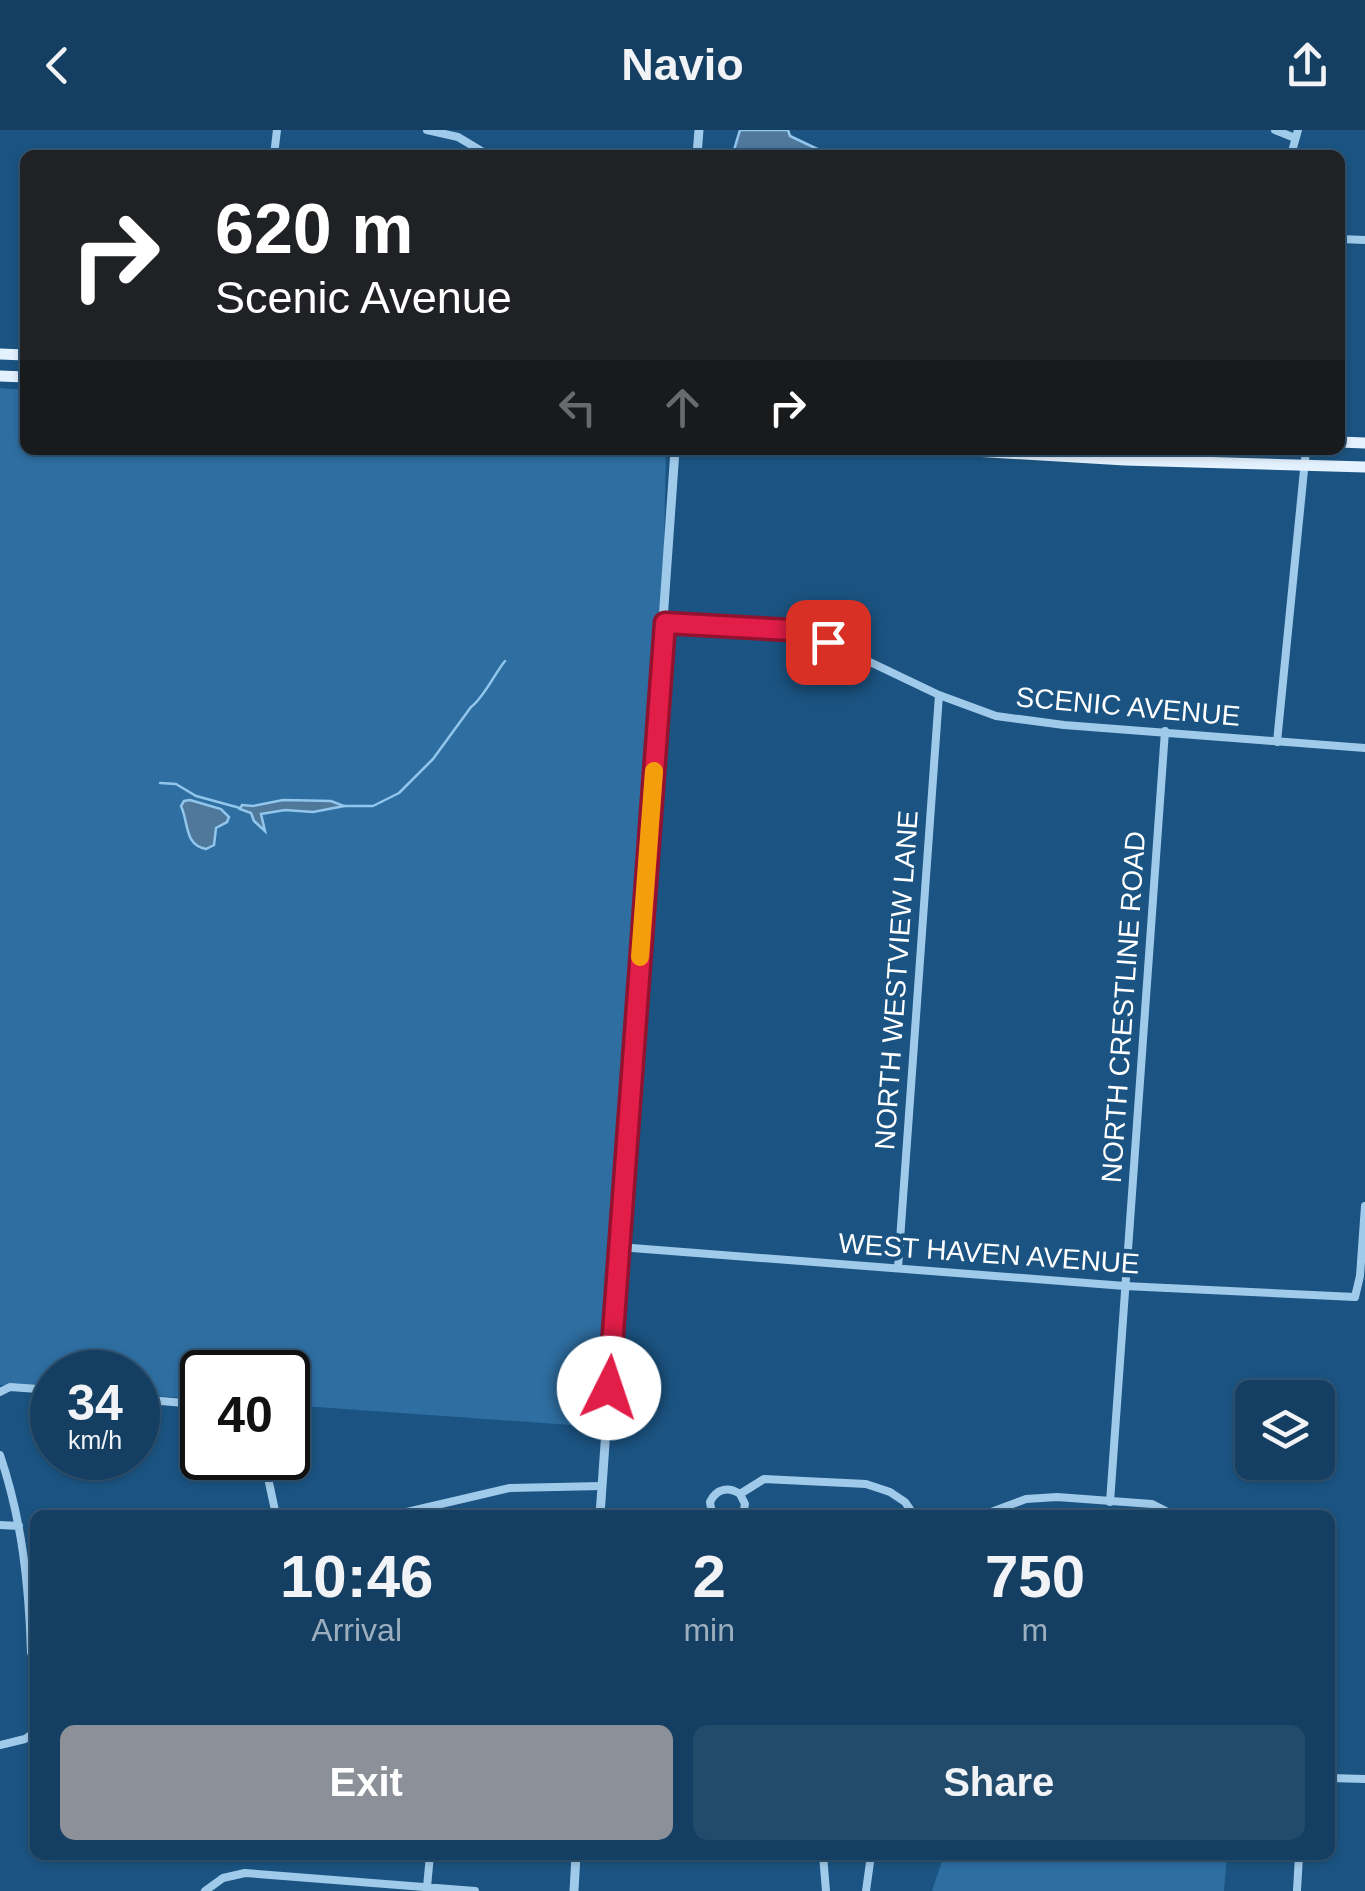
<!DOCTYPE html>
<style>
body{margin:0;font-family:Helvetica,sans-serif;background:#214a6b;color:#f1f3f6;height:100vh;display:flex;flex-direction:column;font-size:38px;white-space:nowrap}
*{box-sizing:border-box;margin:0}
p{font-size:32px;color:#9dafbe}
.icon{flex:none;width:55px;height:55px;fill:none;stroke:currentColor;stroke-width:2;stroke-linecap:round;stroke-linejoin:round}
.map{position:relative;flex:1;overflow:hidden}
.side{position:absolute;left:30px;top:1380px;width:1305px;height:350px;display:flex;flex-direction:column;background:#143f62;border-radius:15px;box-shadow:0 2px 8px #0004,0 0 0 2px #335877}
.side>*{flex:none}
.top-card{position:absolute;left:20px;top:20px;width:1325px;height:305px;border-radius:15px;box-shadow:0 2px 8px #0004,0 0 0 2px #335877;background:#202124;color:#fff;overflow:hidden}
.fabs{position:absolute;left:1235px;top:1250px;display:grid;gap:20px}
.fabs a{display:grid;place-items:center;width:100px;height:100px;border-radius:15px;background:#143f62;box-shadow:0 2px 8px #0004,0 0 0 2px #335877;font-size:50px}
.speed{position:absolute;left:30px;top:1220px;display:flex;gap:20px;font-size:50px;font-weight:700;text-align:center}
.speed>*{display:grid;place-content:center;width:130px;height:130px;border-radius:50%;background:#143f62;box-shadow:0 2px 8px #0004,0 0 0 2px #335877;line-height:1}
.speed small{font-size:25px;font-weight:400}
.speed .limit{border:5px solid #111;border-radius:15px;background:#fff;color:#111}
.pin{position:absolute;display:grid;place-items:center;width:85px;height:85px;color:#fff;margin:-42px;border-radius:20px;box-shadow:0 5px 15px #0006}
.me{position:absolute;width:110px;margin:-55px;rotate:4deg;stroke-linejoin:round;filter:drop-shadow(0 0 8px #0008)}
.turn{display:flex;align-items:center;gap:35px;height:210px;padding:0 30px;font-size:45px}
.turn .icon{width:130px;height:130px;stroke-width:2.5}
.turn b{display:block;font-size:70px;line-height:85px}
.lanes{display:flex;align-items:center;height:95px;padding:0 30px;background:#0003;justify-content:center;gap:50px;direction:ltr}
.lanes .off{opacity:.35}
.eta{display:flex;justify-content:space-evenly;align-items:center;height:170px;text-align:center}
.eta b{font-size:60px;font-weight:700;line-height:70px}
.cta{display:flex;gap:20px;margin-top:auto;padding:20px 30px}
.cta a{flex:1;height:115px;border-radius:15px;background:#8c9099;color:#fff;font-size:40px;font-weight:700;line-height:115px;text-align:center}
.cta a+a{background:#214a6b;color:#f1f3f6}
header{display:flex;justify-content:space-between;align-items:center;height:130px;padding:0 30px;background:#143f62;font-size:45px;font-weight:700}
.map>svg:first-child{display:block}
.green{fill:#2e6ea1}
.water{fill:#4f789b;stroke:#93c6ec;stroke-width:2.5}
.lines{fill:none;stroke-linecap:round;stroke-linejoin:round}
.stream{stroke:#93c6ec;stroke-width:2.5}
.minor{stroke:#a0caea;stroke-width:8}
.tertiary{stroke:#a0caea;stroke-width:9}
.primary{stroke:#e4f1fe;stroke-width:11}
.route-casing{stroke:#92132f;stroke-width:25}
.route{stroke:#e11d48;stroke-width:18}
.slow{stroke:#f59e0b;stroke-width:18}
.labels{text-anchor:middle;stroke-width:9;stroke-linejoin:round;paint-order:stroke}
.street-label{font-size:28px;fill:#fff;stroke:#1b5482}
</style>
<header><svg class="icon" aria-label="back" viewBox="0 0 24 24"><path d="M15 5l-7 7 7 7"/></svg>Navio<svg class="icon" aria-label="share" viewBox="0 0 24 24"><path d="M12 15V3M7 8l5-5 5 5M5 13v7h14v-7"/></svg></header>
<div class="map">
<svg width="1365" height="1761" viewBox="0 0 1365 1761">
<rect width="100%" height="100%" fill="#1b5482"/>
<path class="green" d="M0,258l25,2v60l641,2 -2,95 -64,880 -312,-22v-33h-86v27l-64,-4v-23h-86v17l-52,-4z
M944,1725h283l-3,36h-292z"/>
<path class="water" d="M740,0h48l2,6 40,19h-91l-5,-5z
M190,670l31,9 8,8 -2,5 -11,6 -2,17 -8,4c-22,-4 -17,-26 -25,-43l3,-5z
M283,670l48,1 13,5 -31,6 -28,-2 -24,4 4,17 -11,-10 -3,-8 -11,-4 2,-4 11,1z"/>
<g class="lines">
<path class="stream" d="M160,653l16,1 20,12 44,12
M344,676h29l26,-13 34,-34 38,-52c12,-8 24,-34 34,-46"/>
<path class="minor" d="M427,0l31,7 30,18
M1275,0l20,8
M274,25l3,-25
M1291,25l7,-25
M1340,109l25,1
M665,493l125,7 38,12 111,53 57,21 68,9 301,23
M1277,612l29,-292
M619,1117l506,39 230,11
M898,1138l41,-573
M1355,1167l5,-21 5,-70
M0,1262l10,-5 42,3
M138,1269l46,4 18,7
M0,1325c22,65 29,130 31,198l4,3
M255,1328l13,20 8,37
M740,1364l24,-15 102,5 24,8 15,10 9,13
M740,1364l5,10 -2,11
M1110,1372l55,-771
M394,1385l116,-27 91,-2
M712,1385l-2,-13c6,-13 18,-16 30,-8
M983,1385l43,-16 31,-2 95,7 22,11
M0,1395l19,1
M0,1615l25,-6 10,-7
M1330,1648l35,1
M823,1725l3,36
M427,1757l3,-32
M205,1761l18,-13 22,-5 230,18
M866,1761l5,-36
M1297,1761l2,-36"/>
<path class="tertiary" d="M697,25l2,-25
M600,1385l75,-1065
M574,1761l2,-36"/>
<path class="primary" d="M0,224l25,1
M0,246l25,1
M1340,312l25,1
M957,320l168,10 240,7"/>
</g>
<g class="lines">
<g class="route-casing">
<path id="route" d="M609,1258l56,-765 125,7 38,12"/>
</g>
<use href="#route" class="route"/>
<path class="slow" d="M640,827l14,-186"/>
</g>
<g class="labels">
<g class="street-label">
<text transform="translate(1128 576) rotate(5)" y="10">SCENIC AVENUE</text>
<text transform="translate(896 850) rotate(-86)" y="10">NORTH WESTVIEW LANE</text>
<text transform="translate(1123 877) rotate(-86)" y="10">NORTH CRESTLINE ROAD</text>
<text transform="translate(989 1123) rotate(4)" y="10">WEST HAVEN AVENUE</text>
</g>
</g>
</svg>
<div class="fabs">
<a><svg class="icon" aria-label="layers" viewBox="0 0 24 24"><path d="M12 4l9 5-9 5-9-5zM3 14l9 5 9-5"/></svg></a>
</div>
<div class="speed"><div>34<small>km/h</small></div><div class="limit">40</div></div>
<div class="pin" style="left:828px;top:512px;background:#d93025"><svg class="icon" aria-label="arrive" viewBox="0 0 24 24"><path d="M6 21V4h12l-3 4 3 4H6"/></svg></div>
<svg class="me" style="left:609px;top:1258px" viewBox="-20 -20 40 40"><circle r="19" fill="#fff"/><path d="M0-13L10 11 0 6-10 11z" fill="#e11d48"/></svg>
<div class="top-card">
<div class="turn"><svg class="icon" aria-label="right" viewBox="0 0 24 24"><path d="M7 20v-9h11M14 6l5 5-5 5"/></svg><div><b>620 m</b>Scenic Avenue</div></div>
<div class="lanes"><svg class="icon off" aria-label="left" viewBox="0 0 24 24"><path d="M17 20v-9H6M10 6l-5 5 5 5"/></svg><svg class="icon off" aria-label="ahead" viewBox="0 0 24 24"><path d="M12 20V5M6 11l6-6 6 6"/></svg><svg class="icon" aria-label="right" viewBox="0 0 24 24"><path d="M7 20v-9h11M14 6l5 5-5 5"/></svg></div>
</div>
<section class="side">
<div class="eta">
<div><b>10:46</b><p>Arrival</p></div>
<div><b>2</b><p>min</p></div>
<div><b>750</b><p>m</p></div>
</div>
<div class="cta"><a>Exit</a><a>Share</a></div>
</section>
</div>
